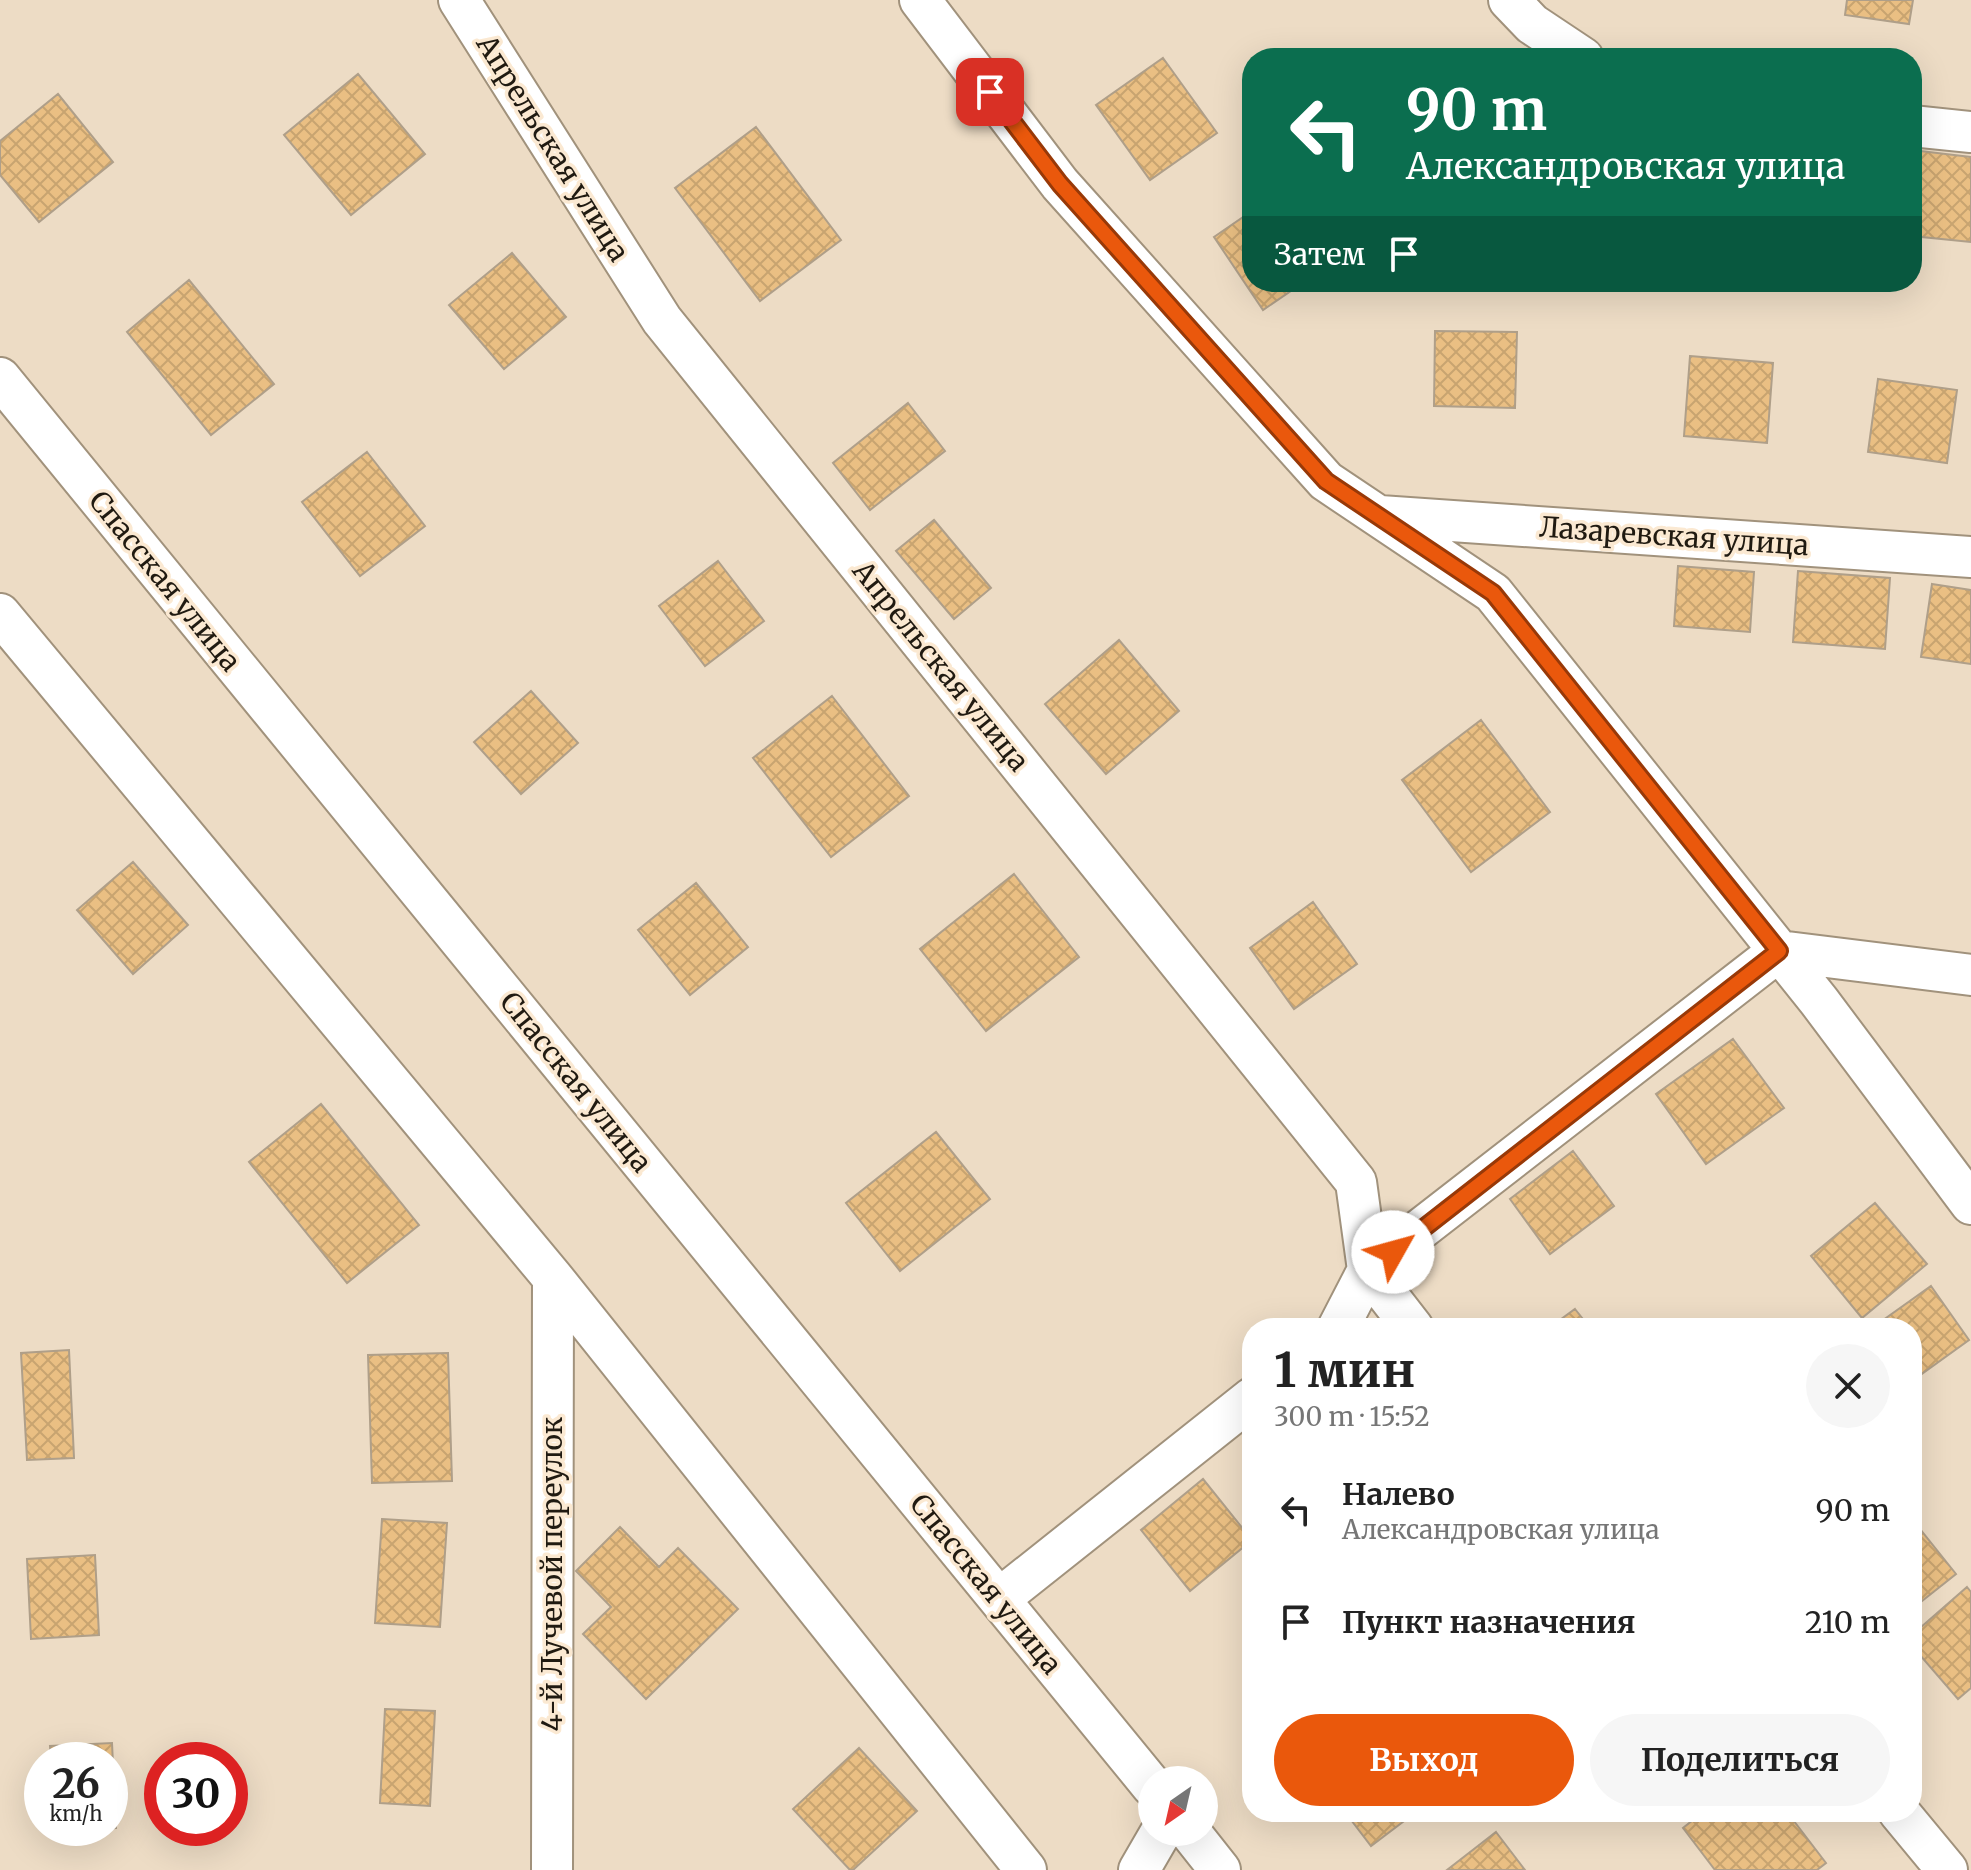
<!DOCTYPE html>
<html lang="ru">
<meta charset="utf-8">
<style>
body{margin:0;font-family:Merriweather,serif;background:#f6f6f6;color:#222;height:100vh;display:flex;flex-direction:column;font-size:30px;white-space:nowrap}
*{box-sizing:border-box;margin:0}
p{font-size:26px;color:#767676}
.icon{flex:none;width:44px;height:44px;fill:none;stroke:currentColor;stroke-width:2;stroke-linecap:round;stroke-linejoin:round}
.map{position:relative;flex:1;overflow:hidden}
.side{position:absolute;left:1242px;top:1318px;width:680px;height:504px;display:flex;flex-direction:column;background:#fff;border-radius:32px;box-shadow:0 8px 32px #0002}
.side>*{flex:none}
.hud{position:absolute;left:1242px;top:48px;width:680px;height:244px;border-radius:32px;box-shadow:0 8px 32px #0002;background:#0b6e4f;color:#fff;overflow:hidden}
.needle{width:52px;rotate:214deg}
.tools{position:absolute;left:1138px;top:1766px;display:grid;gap:16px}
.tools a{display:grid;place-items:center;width:80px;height:80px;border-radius:50%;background:#fff;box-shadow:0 8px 32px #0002;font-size:40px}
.speed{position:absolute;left:24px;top:1742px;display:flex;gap:16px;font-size:40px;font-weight:700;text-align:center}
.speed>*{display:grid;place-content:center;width:104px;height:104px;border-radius:50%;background:#fff;box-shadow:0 8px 32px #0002;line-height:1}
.speed small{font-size:20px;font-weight:400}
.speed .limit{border:12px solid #d22;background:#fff;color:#111}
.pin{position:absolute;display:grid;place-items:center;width:68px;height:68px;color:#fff;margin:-34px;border-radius:16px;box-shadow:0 4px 12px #0006}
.me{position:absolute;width:88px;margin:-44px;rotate:52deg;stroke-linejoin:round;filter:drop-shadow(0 0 6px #0008)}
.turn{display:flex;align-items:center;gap:28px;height:168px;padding:0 32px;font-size:36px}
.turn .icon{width:104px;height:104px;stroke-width:2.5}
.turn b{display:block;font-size:56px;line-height:68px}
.then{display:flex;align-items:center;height:76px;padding:0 32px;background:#0003;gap:16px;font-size:30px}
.round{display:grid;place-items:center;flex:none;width:84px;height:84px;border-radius:42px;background:#f6f6f6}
.headline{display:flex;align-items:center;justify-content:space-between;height:136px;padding:0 32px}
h1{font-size:48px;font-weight:700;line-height:60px}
.cta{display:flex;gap:16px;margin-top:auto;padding:16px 32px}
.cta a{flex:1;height:92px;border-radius:48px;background:#ea580c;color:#fff;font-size:32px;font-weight:700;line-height:92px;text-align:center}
.cta a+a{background:#f6f6f6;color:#222}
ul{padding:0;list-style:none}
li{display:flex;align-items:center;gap:24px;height:112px;padding:0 32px}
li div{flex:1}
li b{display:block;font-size:30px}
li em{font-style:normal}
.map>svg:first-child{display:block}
.building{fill:url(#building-cross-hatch);stroke:#af9f89;stroke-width:2}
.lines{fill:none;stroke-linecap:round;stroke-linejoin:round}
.minor-casing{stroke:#a1927c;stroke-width:44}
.minor{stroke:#fff;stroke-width:40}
.route-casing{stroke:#983908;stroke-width:20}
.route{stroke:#ea580c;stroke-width:14}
.labels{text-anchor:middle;stroke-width:7;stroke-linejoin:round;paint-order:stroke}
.street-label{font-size:28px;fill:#201a11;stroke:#fbe9d2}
</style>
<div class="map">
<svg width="1971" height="1870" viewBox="0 0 1971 1870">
<defs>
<pattern id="building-cross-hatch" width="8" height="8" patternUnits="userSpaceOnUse" patternTransform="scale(2)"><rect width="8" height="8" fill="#eabf83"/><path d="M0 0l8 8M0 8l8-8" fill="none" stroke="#c8a470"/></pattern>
</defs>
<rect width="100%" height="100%" fill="#eddcc5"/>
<path class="building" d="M1847,0h66l-4,24 -64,-9z
M1163,58l54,75 -67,47 -54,-75z
M358,74l67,80 -74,61 -67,-80z
M58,94l55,68 -74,60 -39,-47v-34z
M756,127l85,113 -81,61 -85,-113z
M1912,150l59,7v85l-59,-6z
M1252,211v71h52l-41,28 -49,-73z
M512,253l54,64 -62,52 -55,-64z
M189,280l85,104 -63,51 -84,-103z
M1435,331l82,1 -2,76 -81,-2z
M1690,356l83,7 -6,80 -83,-7z
M1878,379l79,11 -10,73 -79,-11z
M908,403l37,48 -75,59 -37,-47z
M367,452l58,74 -65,50 -58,-74z
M934,520l57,68 -37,31 -58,-68z
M718,561l46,60 -59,45 -46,-60z
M1678,566l76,6 -4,60 -76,-6z
M1798,571l92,7 -5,71 -92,-7z
M1932,584l39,6v74l-50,-7z
M1119,640l60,71 -73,63 -61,-70z
M531,691l47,52 -57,51 -47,-52z
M832,696l77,100 -78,61 -78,-99z
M1481,720l69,92 -79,60 -69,-92z
M133,862l55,63 -55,49 -56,-64z
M1014,874l65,83 -93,74 -66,-82z
M696,883l52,64 -58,48 -52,-65z
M1313,902l44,62 -63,45 -44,-61z
M1733,1039l51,69 -78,56 -50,-70z
M321,1104l98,121 -72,58 -98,-121z
M936,1132l54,67 -90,72 -54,-68z
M1573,1151l41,55 -64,48 -40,-55z
M1875,1203l52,61 -65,54 -51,-62z
M1931,1286l38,54 -57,41v-53h-40z
M1575,1309l15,19h-41z
M69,1350l5,108 -47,2 -6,-107z
M448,1353l4,128 -80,2 -4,-128z
M1203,1479l49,61 -62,51 -49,-61z
M382,1519l65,4 -7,104 -65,-4z
M1912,1519l44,55 -44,35z
M620,1527l39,40 19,-19 60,61 -92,90 -63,-65 28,-27 -35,-36z
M95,1555l4,80 -68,4 -4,-80z
M1967,1587l4,5v96l-13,11 -46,-53v-11z
M385,1709l50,2 -5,95 -50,-3z
M112,1743l4,85 -62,3v-3h56v-68h-59l-1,-14z
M859,1748l58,63 -64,59h-3l-57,-61z
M1345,1812h71l-45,34z
M1703,1812h84l39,51 -9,7h-102l-32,-42z
M1496,1832l29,38h-78z"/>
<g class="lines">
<g class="minor-casing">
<path id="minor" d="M459,0l203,320 694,862 12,88 45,58
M920,0l140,184 266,297 167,112 326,408 152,203
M1509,0l23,24 51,34
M1912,126l59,6
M0,378l1152,1408
M1380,516l591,41
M0,614l553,664 473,592
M1338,1328l30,-58 411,-319 192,24
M999,1599l253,-201
M1899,1812l48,58
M1190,1832l30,38
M552,1870l1,-592
M1139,1870l22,-38"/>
</g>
<use href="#minor" class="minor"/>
</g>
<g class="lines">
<g class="route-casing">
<path id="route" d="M990,92l70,92 266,297 167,112 286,358 -386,301"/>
</g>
<use href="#route" class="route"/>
</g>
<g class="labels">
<g class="street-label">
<text transform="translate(553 148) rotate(58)" y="10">Апрельская улица</text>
<text transform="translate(1674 536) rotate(4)" y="10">Лазаревская улица</text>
<text transform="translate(165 581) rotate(51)" y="10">Спасская улица</text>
<text transform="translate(941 666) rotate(51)" y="10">Апрельская улица</text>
<text transform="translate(576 1082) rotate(51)" y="10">Спасская улица</text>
<text transform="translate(552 1574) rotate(-90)" y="10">4-й Лучевой переулок</text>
<text transform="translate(986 1584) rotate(51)" y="10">Спасская улица</text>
</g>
</g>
</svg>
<div class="tools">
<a><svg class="needle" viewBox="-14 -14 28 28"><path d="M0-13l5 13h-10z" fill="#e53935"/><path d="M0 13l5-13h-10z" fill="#767676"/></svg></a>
</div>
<div class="speed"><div>26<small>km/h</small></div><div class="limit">30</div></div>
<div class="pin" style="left:990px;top:92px;background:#d93025"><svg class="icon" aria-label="arrive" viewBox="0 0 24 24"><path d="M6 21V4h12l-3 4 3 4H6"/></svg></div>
<svg class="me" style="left:1393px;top:1252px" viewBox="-20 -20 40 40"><circle r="19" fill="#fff"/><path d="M0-13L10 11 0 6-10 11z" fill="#ea580c"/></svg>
<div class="hud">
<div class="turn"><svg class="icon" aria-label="left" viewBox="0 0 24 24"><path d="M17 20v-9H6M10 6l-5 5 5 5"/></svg><div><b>90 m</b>Александровская улица</div></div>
<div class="then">Затем<svg class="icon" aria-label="arrive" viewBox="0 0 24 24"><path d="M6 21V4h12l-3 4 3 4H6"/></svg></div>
</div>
<section class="side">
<div class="headline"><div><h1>1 мин</h1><p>300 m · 15:52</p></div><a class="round"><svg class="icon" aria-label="close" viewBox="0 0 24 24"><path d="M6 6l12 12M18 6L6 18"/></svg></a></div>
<ul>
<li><svg class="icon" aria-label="left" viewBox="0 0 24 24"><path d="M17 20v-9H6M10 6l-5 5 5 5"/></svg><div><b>Налево</b><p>Александровская улица</p></div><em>90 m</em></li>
<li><svg class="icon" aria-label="arrive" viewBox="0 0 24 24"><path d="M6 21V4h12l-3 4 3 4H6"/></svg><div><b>Пункт назначения</b></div><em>210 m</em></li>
</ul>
<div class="cta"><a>Выход</a><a>Поделиться</a></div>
</section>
</div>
